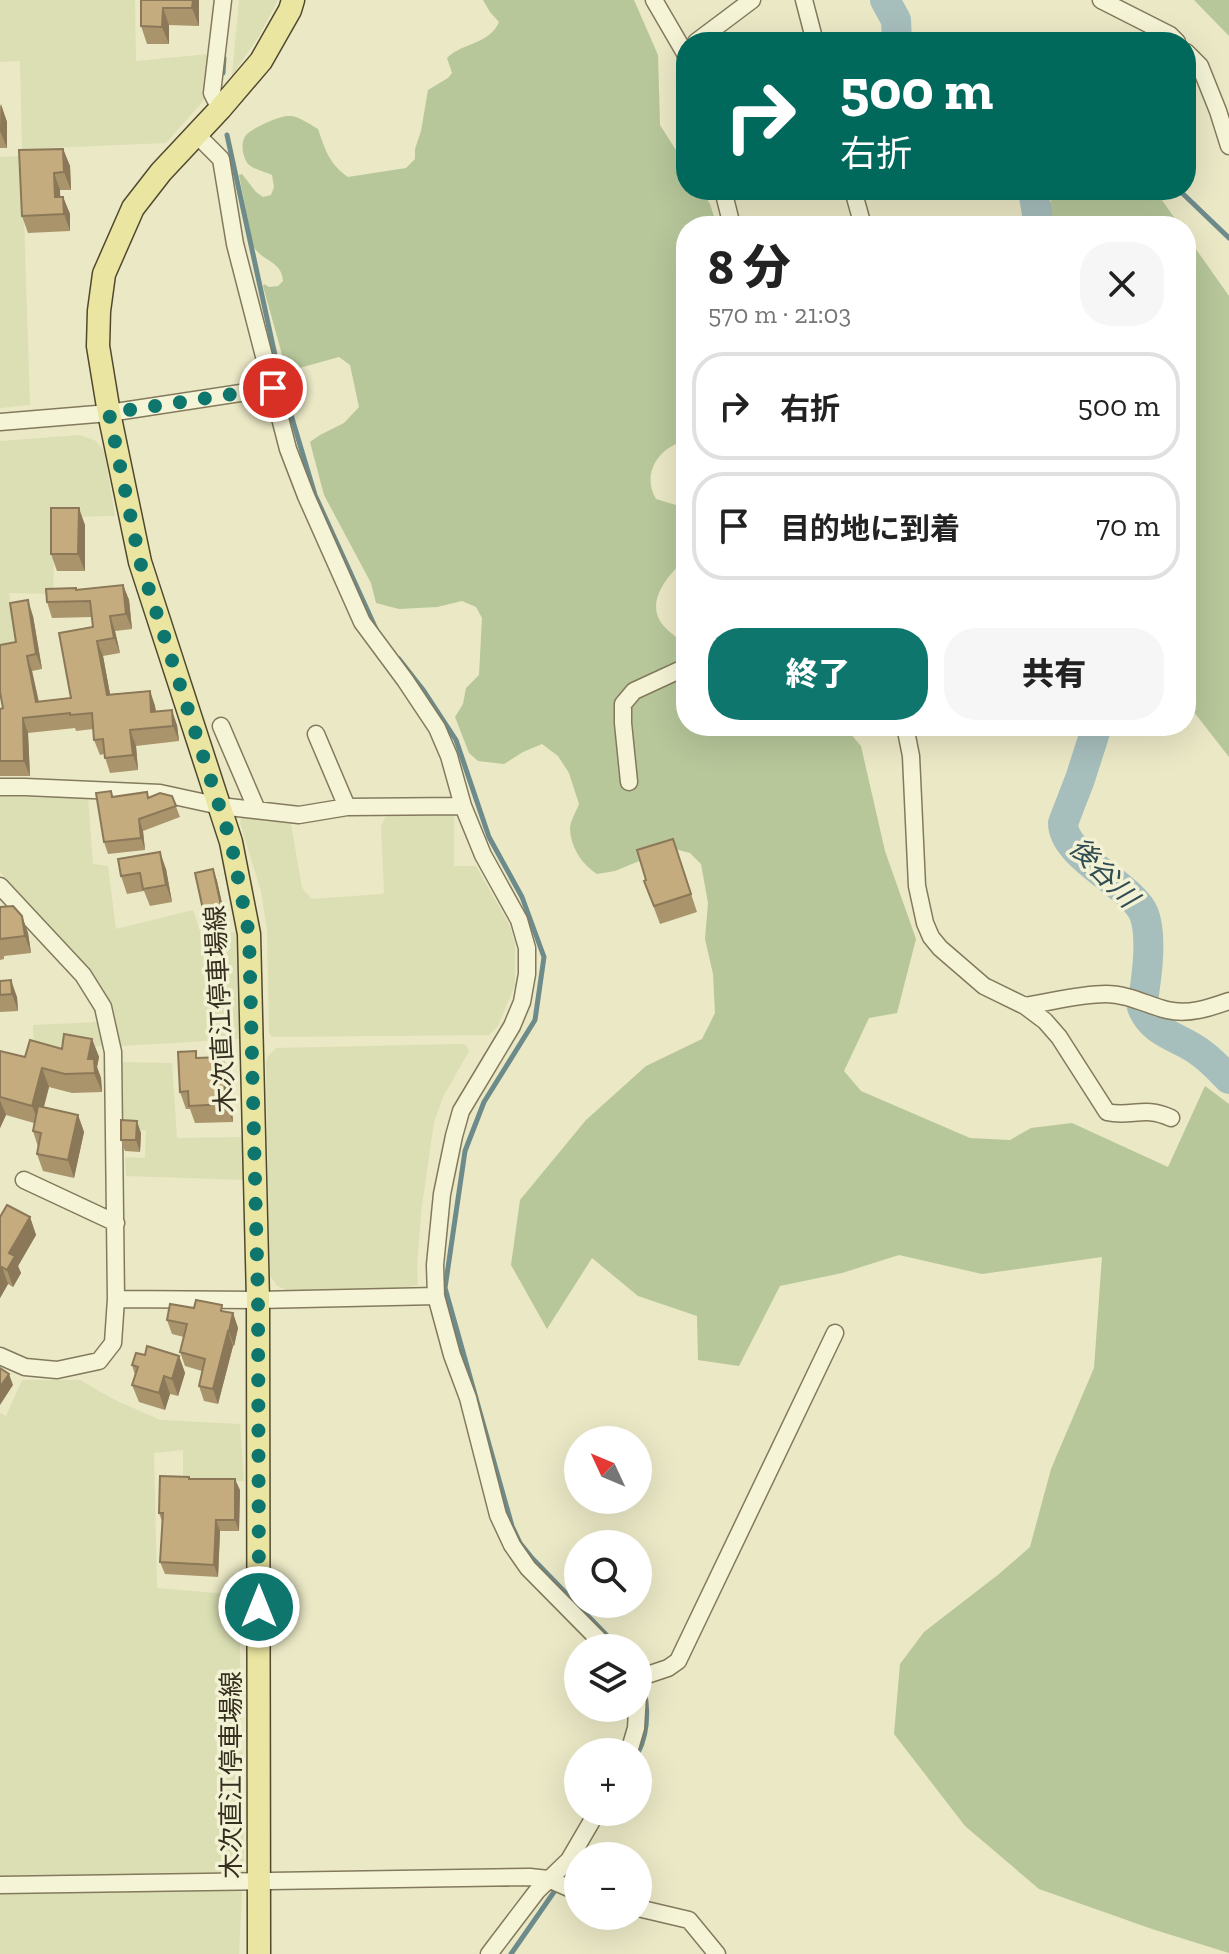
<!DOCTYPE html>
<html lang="ja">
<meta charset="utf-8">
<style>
body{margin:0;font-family:"Zilla Slab","Noto Sans JP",serif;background:#f6f6f6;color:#222;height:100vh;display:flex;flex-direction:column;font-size:30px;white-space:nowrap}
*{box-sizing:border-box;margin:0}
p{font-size:26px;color:#767676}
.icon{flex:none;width:44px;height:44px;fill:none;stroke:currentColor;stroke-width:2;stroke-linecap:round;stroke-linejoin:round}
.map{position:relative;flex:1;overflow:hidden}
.panel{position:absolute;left:676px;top:216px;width:520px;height:520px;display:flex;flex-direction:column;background:#fff;border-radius:32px;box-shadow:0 8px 32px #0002}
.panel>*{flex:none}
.top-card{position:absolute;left:676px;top:32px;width:520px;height:168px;border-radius:32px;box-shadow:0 8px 32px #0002;background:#00695c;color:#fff;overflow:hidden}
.needle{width:52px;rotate:314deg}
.tools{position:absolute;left:564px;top:1426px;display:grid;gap:16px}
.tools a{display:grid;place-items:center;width:88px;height:88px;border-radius:50%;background:#fff;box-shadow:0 8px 32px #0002;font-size:40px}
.pin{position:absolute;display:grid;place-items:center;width:68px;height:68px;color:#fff;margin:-34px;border:4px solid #fff;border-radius:50%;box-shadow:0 2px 8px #0007}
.me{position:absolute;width:88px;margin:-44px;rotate:0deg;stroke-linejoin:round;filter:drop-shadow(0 0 6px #0008)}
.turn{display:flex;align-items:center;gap:28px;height:168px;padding:0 32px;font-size:36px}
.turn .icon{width:104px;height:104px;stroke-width:2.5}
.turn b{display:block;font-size:56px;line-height:68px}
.round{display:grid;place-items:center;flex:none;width:84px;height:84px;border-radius:32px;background:#f6f6f6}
.summary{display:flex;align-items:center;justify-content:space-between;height:136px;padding:0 32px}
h1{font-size:48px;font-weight:800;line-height:60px}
.button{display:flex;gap:16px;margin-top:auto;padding:16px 32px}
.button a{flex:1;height:92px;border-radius:32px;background:#0f766e;color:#fff;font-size:32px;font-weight:800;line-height:92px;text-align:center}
.button a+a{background:#f6f6f6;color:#222}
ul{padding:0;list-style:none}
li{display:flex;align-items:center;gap:24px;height:108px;margin:0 16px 12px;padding:0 16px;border:4px solid #e0e0e0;border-radius:32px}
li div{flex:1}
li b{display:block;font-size:30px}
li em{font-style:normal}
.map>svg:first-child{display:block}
.farmland{fill:#dbdfb3}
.green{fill:#b7c79a}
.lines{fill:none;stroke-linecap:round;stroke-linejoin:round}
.stream{stroke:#6e8b8b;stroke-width:5}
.river{stroke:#a6bebc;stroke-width:30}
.minor-casing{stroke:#837a5d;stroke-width:19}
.major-casing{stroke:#514830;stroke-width:25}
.minor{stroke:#f6f4d7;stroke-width:16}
.major{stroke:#eae5a0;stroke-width:22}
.wall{fill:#a9946c}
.shaded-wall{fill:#8a7858}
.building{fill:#c5ac7e;stroke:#8a7858;stroke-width:2}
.route{stroke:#0f766e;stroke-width:14;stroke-dasharray:0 25.2}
.labels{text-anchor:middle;stroke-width:7;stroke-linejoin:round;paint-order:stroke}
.street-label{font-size:26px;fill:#352f1f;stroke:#f2f1d4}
.water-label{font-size:28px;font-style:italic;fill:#304d53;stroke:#f2f1d4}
</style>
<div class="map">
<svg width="1229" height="1954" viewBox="0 0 1229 1954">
<rect width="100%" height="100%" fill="#eae8c5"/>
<path class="farmland" d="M0,0h135l1,61 72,-7 -3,45 -39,44 -144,6 -2,-88 -20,1z
M239,0h39l-19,36 -27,40z
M22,156l8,249 -30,3v-251z
M80,435l16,6 8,10 11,65 -60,1 -2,77 -44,-1 9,58 -18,1v-211z
M0,797l88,1 5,66 15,2 8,63 77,-19 8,24 38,-2 3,107 -121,7 -9,-42 -29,-40 -83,-92z
M452,813l2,3v50h22l34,60 5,18v41l-17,41 -9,9 -217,2 -3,-4 -2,-103 -6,-39 -21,-68 2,-7 46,3 3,5 11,64 10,11 70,-5 2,-2 -3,-66 4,-8 5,-4z
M98,1022l6,23 -70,13 -1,-33z
M462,1044l4,1 3,6 -26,46 -9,25 -13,91 -4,55 1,17 -22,6 -109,-1 -10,-4 -8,-12 -3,-213 2,-5 8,-8z
M121,1062l51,1 5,75 72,-1 -1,43 -122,-4 -1,-19 20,1 1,-27 -21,-4 -3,-15z
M22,1380h58l33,19 47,21 80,4 4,57 -61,2v-33l-29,3 3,135 82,7 5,275 -5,8 -239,1v-466l6,3z
M238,1888l4,3 -3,63h-239v-62z"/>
<path class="green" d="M483,0h151l24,55 2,70 26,41v24h15l9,14 7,22h-31v215c-27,5 -45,33 -30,58l30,9v51c-15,13 -38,38 -27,60 5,11 19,18 27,27v15l-7,3h-10l-4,3 1,7 6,6 14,-3v49h158l17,20 24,105 31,88 -19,74 -28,5 -25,53 17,20 109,47 40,2 21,-12 41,-5 96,44 37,-81 24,18v849l-77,-24 -113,-40 -74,-63 -71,-92 6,-70 24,-32 75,-58 31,-27 21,-78 43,-101 8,-111 -120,17 -83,-19 -57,18 -62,13 -41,80 -41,-6 -1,-44 -59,-20 -46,-38 -45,71 -36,-64 9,-65 66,-80 60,-54 56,-27 13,-26 -2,-39 -8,-35 3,-36 -7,-39 -11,-11 -15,-4 -19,5 -41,17 -18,3c-15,-10 -26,-26 -27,-45 0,-8 6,-17 9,-25l-10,-31 -11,-17 -16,-12 -19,8 -19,12 -26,-3 -9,-8 -14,-36 8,-13 3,-16 13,-13 3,-57 -6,-11 -14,-6 -25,6 -38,2 -23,-6 -5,-20 -47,-88 -14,-53 10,-7 24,-12 15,-16 -9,-42 -11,-8 -47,13 -6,-1 -23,-83 1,-2 5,3 9,-1 5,-5c-1,-20 -20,-19 -30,-35l-14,-71 3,-1 14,18 7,5 8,-2 3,-8 -2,-12c-8,-4 -18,-5 -24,-11 -6,-8 -8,-23 -1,-30 6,-6 34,-19 42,-18 10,0 20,8 29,13 7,20 11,35 30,48l58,-9 9,-9v-10l6,-18 7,-41 20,-12 4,-5 -5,-15c16,-16 42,-13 52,-36l-9,-10z
M1194,0h35v36z
M1056,190h99l25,36h-135v-13z
M1186,235l43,61v461l-39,-50 -4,-11z"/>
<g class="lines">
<path class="stream" d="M223,73l1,-15
M227,135l53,243 35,117 61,134
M1179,190l50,48
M399,659l25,32 32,49 33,97 33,60 22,60 -9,63 -51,82 -19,49 -20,137 67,238 8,17 12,15 87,90
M638,1668c10,27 13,59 0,85
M511,1954l61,-88"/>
<path class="river" d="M885,0l11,20 1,22
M1033,190l6,36
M1097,726l-17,53 -17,44c0,34 69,62 81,91 9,24 2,68 -2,93 10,27 39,30 59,46 10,7 19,17 28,26"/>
<g class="minor-casing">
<path id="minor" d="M654,0l32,55
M804,0l11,42
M1101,0l69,35 7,7
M696,42l56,-42
M1186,52l14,14 18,45 11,35
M220,109l-8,-16 11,-93
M196,134l25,25 14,85 53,205 18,47 56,126 43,58 32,48 12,28 14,50 20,49 36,65 8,28v26l-5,28 -10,24 -51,85 -7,25 -12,58 -7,71 1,31 16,59 16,43 30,117 14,30 16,23 79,80
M723,190l9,36
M853,190l10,36
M0,422l109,-9 164,-25
M221,726l36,84
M905,726l6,30 6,130 8,37 6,14 9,11 44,38 41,20 20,15 14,16 48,75c24,6 37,-7 64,6
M316,734l31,73
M629,782l-6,-59v-19l11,-13 52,-24
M0,787h25l135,6 60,13 79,9 48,-8 116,-1
M0,886l83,89 20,32 10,45 3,247 -3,44 -14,18 -42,9 -32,-3 -25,-11
M1025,1006c26,-4 54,-12 81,-12 22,0 41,11 61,16 22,5 42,-2 62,-9
M24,1180l92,43
M116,1299l142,1 178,-4
M638,1678l30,-10 10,-7 157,-328
M629,1752l7,-24 2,-33
M0,1885l530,-8 18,2 30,13
M638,1908l51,12 28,34
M489,1954l48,-63 32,-31 28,-48"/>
</g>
<g class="major-casing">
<path id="major" d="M259,1954l-1,-654 -9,-366 -18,-92 -91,-280 -31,-149 -11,-67 1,-35 5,-37 29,-66 28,-36 59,-63 41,-48 29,-51 3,-10"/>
</g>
<use href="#minor" class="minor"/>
<use href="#major" class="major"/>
</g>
<path class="wall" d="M141,0h58v26l-30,-1v19h-22l-6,-18z
M0,104l7,18v26h-7z
M63,149l7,17 1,24h-11v7h3l7,17v17l-42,2 -6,-17z
M85,525v46h-28l-6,-17z
M123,585l6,15 3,29 -17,2 5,22 -17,3 7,38 40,-3 5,15 1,5 21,14 2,16 -43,5 2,24 -28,3 -6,-19 -4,1 -6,-15 -1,-11 -17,2 -1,-3 -47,5 2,43h-30v-67l3,-1 13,-66 17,-26 9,53 -10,2 7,31 32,-4 22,-71 -1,-10 -40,1 -5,-16 30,-12z
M111,791l2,5 36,1 23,-1 8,21 -37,14 2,19 -37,4 -4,-12z
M673,839l24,73 -37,12 -16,-43 2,-1z
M166,869l6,33 -22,4 -6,-15 -17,3 -6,-18z
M213,869l4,12 9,40 -17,4 -5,-11z
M0,907l22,9 6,17 3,20 -27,3v3l-4,1z
M0,981l17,16 1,14 -18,1z
M92,1039l7,18 -2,10 4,11 1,14 -30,1 -23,-6 -5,20 34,8 6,17 -10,46 -31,-7 -6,-17 1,-7 -5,-16 1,-8 -28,-8 -6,13v-77l25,6 37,-8z
M198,1058l31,16 4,48 -38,1 -5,-14h-4l-6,-17z
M141,1133l-1,19 -15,-1 -4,-11z
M0,1217h30l6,18 -18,31 3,7 -8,14 -5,-3 -8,14z
M194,1308l39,5 5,15 -4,18h-1l-15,58 -14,-3 -5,-15 3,-15 -17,-5 -5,-14 4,-15 -12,-3 -5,-14z
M145,1355l34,1 6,17 -7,23 -8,-2 -5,16 -26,-8 -7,-17 3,-10 -3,-10z
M190,1479l50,11 -1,41h-19l-2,46 -53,-3 -5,-12 3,-38 -4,-11z"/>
<path class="shaded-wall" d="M193,0h6v26l-7,-18z
M163,8l6,17v19l-7,-17z
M1,104l6,18v26l-7,-17z
M63,149l7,17 1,24 -7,-18z
M54,173l6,17 1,25 -6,-18z
M63,197l7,17v17l-6,-17z
M79,508l6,17v46l-7,-17z
M123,585l6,15 3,29 -6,-15z
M28,600l5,16 9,53 -6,-15z
M110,616l5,15 5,22 -6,-15z
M97,641l6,15 10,54 -6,-15z
M27,656l5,15 10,47 -6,-16z
M150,691l5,15 2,21 -6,-15z
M172,710l5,15 2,16 -6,-15z
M23,718l5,15 2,43 -6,-15z
M130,730l6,16 2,24 -5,-15z
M139,819l4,12 2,19 -4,-12z
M160,852l6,17 6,33 -6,-17z
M213,869l4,12 9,40 -4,-11z
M22,916l6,17 3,20 -6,-17z
M11,980l6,17 1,14 -6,-17z
M92,1039l7,18 -2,10 4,11 1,14 -14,-33z
M223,1057l6,17 4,48 -7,-18z
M42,1068l7,19 -10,37 -7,-18z
M0,1100l6,15 -6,13z
M78,1115l6,17 -10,46 -6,-18z
M137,1121l4,12 -1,19 -4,-12z
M30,1217l6,18 -18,31 3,7 -8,14 -6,-17 2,-17z
M2,1267l6,17 -8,14v-28z
M233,1313l5,15 -4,18 -5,-15z
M228,1331l5,15 -15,58 -5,-15z
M179,1356l6,17 -7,23 -6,-17z
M9,1374l4,11 -13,20v-18z
M164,1376l6,18 -5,16 -6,-17z
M235,1479l5,11 -1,41 -4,-11z
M216,1520l4,11 -2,46 -4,-12z"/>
<path class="building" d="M141,0h52l-1,8h-29l-1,19 -21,-1z
M63,149l1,23 -10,1 1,24h8l1,17 -42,2 -3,-66z
M51,508h28l-1,46h-27z
M123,585l3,29 -16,2 4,22 -17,3 10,54 43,-4 1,21 21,-2 1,16 -43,4 3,25 -28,3 -2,-19 -9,1 -2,-27 -22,2v-2l-47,5 1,43h-24v-52l3,-1 -3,-16v-47l16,-3 -6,-39 18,-3 8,54 -9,2 9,46 35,-4 -12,-65 34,-6 -3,-26 -43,1 -1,-13 30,-1v2z
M111,791l1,6 35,-5 1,6 12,-5 12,3 4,10 -37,13 2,19 -37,4 -8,-49z
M673,839l18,55 -37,12 -10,-25 2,-1 -9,-30z
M160,852l6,33 -23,4 -3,-16 -19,3 -3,-17z
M213,869l9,41 -18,4 -9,-41z
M13,906l9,10 3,20 -25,3v-32z
M11,980l1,14 -12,1v-14z
M64,1034l28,5 -4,20h6l1,14 -30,1 -23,-6 -10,38 -32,-9v-46l25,6 5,-17 32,9z
M196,1051v7l27,-1 3,47 -37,2 -1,-15 -8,1 -2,-40z
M38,1106l40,9 -10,45 -31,-6 4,-21 -8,-2z
M121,1120l16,1 -1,19h-15z
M7,1205l23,12 -21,36 6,3 -8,14 -5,-3 -2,3v-53z
M196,1300l26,5 -1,6 12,2 -4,18h-1l-15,58 -14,-3 6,-27 -25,-7 7,-28 -20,-4 3,-16 24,4z
M147,1346l32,10 -7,23 -8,-3 -5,17 -27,-8 6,-18 -6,-2 4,-12 9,2z
M0,1368l9,6 -9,13z
M160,1476l29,1v2h46v41h-19l-2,45 -54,-3 3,-49h-4z"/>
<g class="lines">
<path class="route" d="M259,1607l-1,-307 -9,-366 -18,-92 -91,-280 -31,-149 164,-25"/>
</g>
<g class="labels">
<g class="street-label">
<text transform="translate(220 1009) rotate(-93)" y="9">木次直江停車場線</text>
<text transform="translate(231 1775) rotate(-90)" y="9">木次直江停車場線</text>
</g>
<g class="water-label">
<text transform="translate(1104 872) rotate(46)" y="10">後谷川</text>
</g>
</g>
</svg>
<div class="tools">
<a><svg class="needle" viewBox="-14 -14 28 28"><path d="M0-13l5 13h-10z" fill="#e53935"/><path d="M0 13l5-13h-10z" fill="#767676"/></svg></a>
<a><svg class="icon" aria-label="search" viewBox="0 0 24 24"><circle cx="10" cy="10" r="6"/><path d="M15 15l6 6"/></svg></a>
<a><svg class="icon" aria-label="layers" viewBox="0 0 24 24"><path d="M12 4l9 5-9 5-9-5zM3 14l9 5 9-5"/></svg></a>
<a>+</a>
<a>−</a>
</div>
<div class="pin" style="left:273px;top:388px;background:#d93025"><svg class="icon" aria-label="arrive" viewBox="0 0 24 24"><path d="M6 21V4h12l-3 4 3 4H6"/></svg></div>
<svg class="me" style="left:259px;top:1607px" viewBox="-20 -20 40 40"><circle r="17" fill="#0f766e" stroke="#fff" stroke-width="3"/><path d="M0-11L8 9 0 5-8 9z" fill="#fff"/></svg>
<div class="top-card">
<div class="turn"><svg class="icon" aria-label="right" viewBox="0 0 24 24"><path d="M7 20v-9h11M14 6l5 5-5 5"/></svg><div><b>500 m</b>右折</div></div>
</div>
<section class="panel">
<div class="summary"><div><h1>8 分</h1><p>570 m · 21:03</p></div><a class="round"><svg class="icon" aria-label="close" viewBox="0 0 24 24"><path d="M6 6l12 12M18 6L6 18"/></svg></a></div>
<ul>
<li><svg class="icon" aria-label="right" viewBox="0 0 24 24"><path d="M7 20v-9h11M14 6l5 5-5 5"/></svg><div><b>右折</b></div><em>500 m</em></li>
<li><svg class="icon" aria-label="arrive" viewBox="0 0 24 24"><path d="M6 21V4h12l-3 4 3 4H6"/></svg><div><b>目的地に到着</b></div><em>70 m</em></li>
</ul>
<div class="button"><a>終了</a><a>共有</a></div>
</section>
</div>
